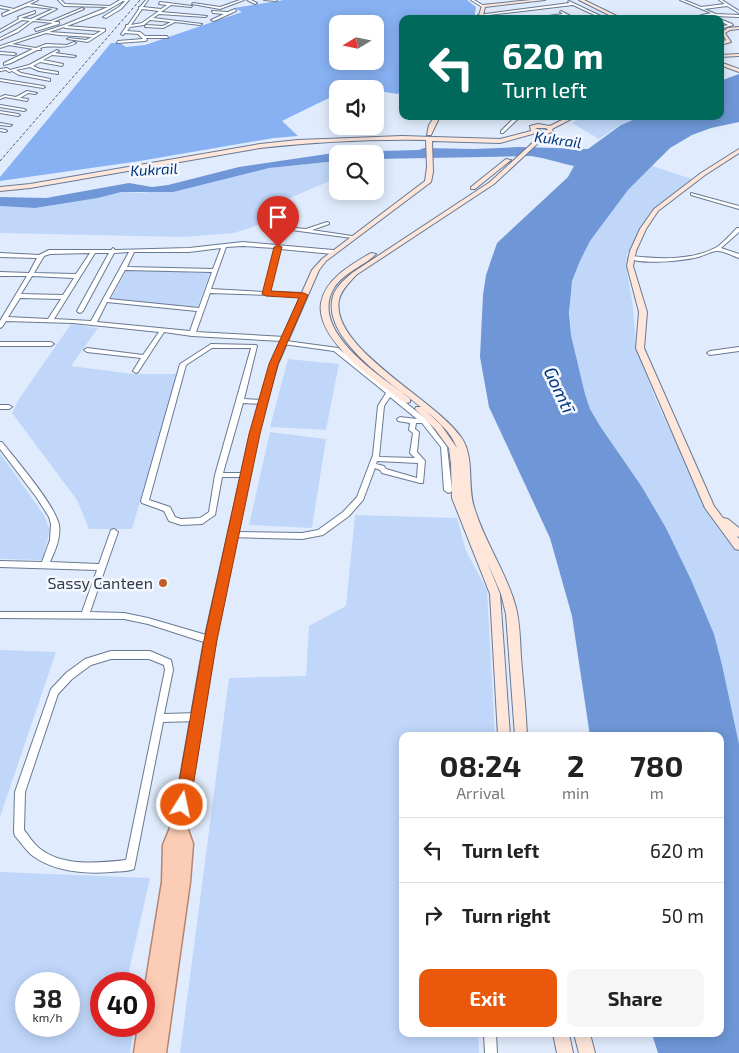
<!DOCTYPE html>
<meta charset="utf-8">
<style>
body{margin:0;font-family:"Exo 2",sans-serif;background:#f6f6f6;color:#222;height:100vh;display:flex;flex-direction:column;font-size:19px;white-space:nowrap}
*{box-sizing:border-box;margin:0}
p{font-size:16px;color:#767676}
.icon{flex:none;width:28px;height:28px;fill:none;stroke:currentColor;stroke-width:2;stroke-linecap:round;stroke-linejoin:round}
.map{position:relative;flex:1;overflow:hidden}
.drawer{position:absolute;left:399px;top:732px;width:325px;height:305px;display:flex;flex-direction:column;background:#fff;border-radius:10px;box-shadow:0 2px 12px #0003}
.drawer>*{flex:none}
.hud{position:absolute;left:399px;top:15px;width:325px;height:105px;border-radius:10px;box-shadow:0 2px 12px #0003;background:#00695c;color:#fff;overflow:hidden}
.needle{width:32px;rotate:260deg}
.buttons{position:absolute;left:329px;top:15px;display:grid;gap:10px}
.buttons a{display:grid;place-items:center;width:55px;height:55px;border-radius:10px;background:#fff;box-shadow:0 2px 12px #0003;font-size:25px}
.speed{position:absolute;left:15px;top:972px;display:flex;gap:10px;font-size:25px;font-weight:700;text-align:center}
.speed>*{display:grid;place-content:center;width:65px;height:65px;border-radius:50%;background:#fff;box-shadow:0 2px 12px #0003;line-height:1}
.speed small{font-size:12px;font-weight:400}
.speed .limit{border:8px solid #d22;background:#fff;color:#111}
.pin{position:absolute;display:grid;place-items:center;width:42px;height:42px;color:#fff;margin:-51px -21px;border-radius:50% 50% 50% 0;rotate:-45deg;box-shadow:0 0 5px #0007}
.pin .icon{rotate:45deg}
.me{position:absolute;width:55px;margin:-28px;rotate:10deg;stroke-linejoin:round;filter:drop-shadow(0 0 4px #0008)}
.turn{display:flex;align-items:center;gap:18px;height:105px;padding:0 20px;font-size:22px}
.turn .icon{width:65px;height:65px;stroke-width:2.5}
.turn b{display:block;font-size:35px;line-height:42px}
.eta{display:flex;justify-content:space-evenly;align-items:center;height:85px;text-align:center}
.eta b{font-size:30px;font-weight:700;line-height:35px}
.action{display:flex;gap:10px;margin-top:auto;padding:10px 20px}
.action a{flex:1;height:58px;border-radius:10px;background:#ea580c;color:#fff;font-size:20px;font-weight:700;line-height:58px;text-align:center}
.action a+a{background:#f6f6f6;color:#222}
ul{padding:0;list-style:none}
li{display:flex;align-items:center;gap:15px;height:65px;padding:0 20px;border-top:1px solid #e0e0e0}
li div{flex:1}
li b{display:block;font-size:19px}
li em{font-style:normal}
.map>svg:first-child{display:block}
.green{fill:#c0d7fa;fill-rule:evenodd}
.forest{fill:#87b1f2;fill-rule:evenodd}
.water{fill:#6f97d7}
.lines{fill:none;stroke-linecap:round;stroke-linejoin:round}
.street-casing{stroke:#687992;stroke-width:2}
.secondary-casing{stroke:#687992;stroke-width:2}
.primary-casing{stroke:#b58470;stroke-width:3}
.street{fill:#fff;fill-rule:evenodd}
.secondary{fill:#fee6db;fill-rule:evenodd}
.primary{fill:#fccdb6;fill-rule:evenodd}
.rail{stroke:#515a66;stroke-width:1;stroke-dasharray:3 2;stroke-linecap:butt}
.route{fill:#ea580c;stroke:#983908}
.poi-dot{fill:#c25d29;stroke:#f4f8fe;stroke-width:2}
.labels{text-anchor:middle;stroke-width:5;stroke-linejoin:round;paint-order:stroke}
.far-water-label{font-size:15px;font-style:italic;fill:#00347d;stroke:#f4f8fe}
.poi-label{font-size:16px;fill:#343c47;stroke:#f4f8fe;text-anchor:end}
.water-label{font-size:18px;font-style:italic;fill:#00347d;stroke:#f4f8fe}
</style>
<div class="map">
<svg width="739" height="1053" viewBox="0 0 739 1053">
<rect width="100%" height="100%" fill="#e0ecfd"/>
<path class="green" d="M584,116h55l-19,9 -21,14 -27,-16z
M337,161v17l-52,22 -6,13 -21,12 -24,8 -51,4 -183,-4v-27l35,2 63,-10 23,-6 22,1 126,-25z
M652,166l40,13 -40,31 -25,44 -1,12 7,40 3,42 21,55 53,110 29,39v192l-25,-110 -48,-106 -24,-41 -42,-61 -10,-17 -5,-15 -14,-59 -2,-38 3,-16 8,-20 10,-20 38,-51z
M127,270l83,3 -12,34 -87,-8z
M71,324l27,4 -27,38 62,8h44l-45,155h-43l-12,-29 -65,-87 7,-14z
M288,359l51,5 -13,66 -56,-3z
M270,432l56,7 -14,89 -63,-3z
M0,453l44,62 6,16 -8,29 -42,-1z
M355,515l102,3 9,33 21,39 8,146h-93v298h76l1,19h-299l49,-375 77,-2 3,-50 37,-20z
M0,650l56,2 -56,165z
M0,872l150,6 -24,106h-25v42h33l-4,27h-130zM26,984h43v42h-43z"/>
<path class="forest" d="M284,0h183l9,7 -2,12h-72v73l-5,2 -42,-7 -17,2 -1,5 -55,27 16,15 -24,2 -134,23 -140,20v-4l111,-134h9l6,4 19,-2 97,-33 -8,-4zM338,24h37v37h-37z"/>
<path class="water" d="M739,74v48l-28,6 -19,7 -22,13 -42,42 -38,51 -10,20 -8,20 -3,32 2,22 14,59 5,15 10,17 42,61 24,41 26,54 22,52 8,31 17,79v309h-81l-6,-19h68v-298h-130l-18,-120 -22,-78 -61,-131 -9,-50 3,-62 3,-20 11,-32 71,-66 6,-11c-15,-3 -28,-8 -43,-10l-156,3v-5h-37l-1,7 -68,7 -96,24h-52l-23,6 -63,10 -35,-2v-9l46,1 83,-15 23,4 16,-2 71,-18 88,-13 22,-5 29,2 41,-1 5,-2 51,1 44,-2 69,2 33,-24 20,-9h79v-35z"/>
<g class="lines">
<g class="street-casing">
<path id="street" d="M35,0h3l-8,4 27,5 -22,11 16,1 31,-13 2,1 -31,13h6v2l-23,7 -1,-2 18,-6 -20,-2 -15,11 -18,8v-2l16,-8 14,-9 -8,-1 -22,12v-2l19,-11 -1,-2 17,-6v2l-14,5 10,1 22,-10 -26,-3 -24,10 -1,-2 9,-4 -11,-2v-2l14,3z
M58,0h3l4,4 45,2 10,-6h9l-8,9 -15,9 -3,-1 16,-10 6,-6h-2l-19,11 -37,14 38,3v2l-17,11 -21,-3 2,-1 17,2 6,-3 -33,-2 -13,-2 -34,11 24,4 10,-4 21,1 7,-3 2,1c-11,7 -24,1 -36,5l1,2h-4l-26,13 -7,2v-2l29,-14 -24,-4 -9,3v-2l64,-21 44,-18 -44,-1zM64,27l1,1 36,3 -7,4 -45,-3z
M146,0h2l-5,7 18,2 6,-4 -8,-1 1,-2 32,4 -1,1 -20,-2 -10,7 46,4 -2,1 -46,-3 -6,4 49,6 -2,1 -25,-3 -12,6 -18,-1 1,-2 17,1 8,-4 -21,-2 -6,5 -14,2 -3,4 13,1 5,4h22l1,2h-22l1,2 -2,1 -28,2 1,-2 25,-2 -5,-5 -13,-1 -2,2 -2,-1 5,-7v-2h2l11,-16v-2h1zM142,9l17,2 -17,12 -11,2z
M240,0h4l-24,9 -28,-5 1,-1 27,4z
M247,0h4l6,3 -2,1z
M264,0h13l-1,1z
M471,0h3l10,6 -2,1z
M680,0h4l17,7 24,-3 -6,-4h3l17,11v2l-12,-7 -23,3 12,5 23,1v2l-24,-1 -1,-1 -21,4h-7l25,-6z
M569,1l38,18h-4l-30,-14 -93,11 -2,-1 92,-12 -2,-1z
M235,9l1,2 -22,10 -3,-1 13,-6 -11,-1 -1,-2 16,1z
M561,11l15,8c-4,0 -7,-3 -12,-3 -12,-1 -26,3 -38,3l37,-5 -3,-2z
M720,19l12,5 1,1 -13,4v-2l8,-2 -8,-4z
M57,50l2,1 -4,2 21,3 -2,1 -22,-2 -9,5 20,4 -1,2 -22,-4 -7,4 7,3 18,3v2l-19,-3 -9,-4 -14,3 5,3 29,6v2l-31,-6 -7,-4 -3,1 -3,-2 -6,1v-2l7,-1 3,2 19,-5z
M0,52l14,1 2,1 -2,1 -14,-1z
M0,79l43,7 2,1 -2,1 -43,-7z
M27,91l10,2 -2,1 -7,-1 -8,5 8,1 -1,2 -22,-4 -5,2v-2l5,-2 11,2z
M0,105l24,4 2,1 -2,1 -24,-4z
M0,111l18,3 2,1 -2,1 -18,-3z
M516,116h5l-18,17h-2v-2z
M0,123l12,2 -2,1 -10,-1z
M0,129l6,1 1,1 -2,1 -5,-1z
M691,193l48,13v3l-48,-14z
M327,222l2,1v1l-17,6 40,6 2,1 -2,1 -68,-9 -2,-1 2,-1 22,2z
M737,228h2v4l-18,16 18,6v4c-6,-2 -17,-8 -22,-7 -5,0 -14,5 -19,6 -16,4 -56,8 -70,1l3,-2c27,3 61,5 86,-9 7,-5 14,-13 20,-19z
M243,242l90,8 3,2 -3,2 -53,-5 -11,43 35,1 2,1v2l-96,-3 -14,39 89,5 3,2 -2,2 52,7 88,71 21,28 5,43 -1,2 -3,1 -4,-3 -3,-43 -19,-24h-6l-1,6 4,3 -2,20 8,9 -2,22h-3l-38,-10 -2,-3 -5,-2 -12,32 -14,16 -26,19 -21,4 -73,-2 -1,-2 1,-2 3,-1 70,1 16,-3 25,-18 14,-15 16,-42 5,-49 8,-13 -52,-42 -51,-7 -3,-2 2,-1 -90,-5 -28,-4 -26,40 -2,1 -3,-2 8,-13 -54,-6 -3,-2 3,-2 56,7 16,-23 -86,-9 -67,-2 -4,6 -2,1v-7l27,-45h-27v-4l29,1 8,-15 -37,-1v-4l39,2 10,-5h62l2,-2 2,2 74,-2zM243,246l32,2 -11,44 -53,-3 15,-42zM221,248l-8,21 -86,-2 7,-15h55zM129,252l-38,69 -37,-2 41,-66h14l-32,58 1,1 2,1 3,-2 31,-58zM90,253l-14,21 -42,-1 10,-17 6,-2zM125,270l87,2 -13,36 -90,-9zM32,276l42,2 -11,17 -42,-1zM20,298l41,1 -13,20 -40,-2zM107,302l90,9 -7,20 -93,-9zM390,397l27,22 -17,-2 -3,2 1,2 12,2 -1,7 4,3 -3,20 5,5 -36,-1 5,-51zM377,461l41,2 -1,15 -31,-9 -2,-3 -8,-2z
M0,342h51l3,2 -3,2h-51z
M211,344l45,1 1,1 -13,53 19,1 3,2 -3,2 -20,-1 -20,70h22l4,2 -2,2h-25l-7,38 -13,9 -21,1 -12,-4 -5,-10 -22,-8 -1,-2 39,-137zM212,348h39l-36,127 -6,37 -9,6 -19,1 -6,-2 -5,-10 -21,-7 37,-135z
M739,347v4l-29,4 -3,-2 3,-2z
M0,405h9l3,2 -3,2h-9z
M0,442h2c14,18 53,63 57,83 2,13 -4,26 -9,37l49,2 12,-34 3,-1 4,3 -28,80 34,1 24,5 65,19 1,3 -1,3 -3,1 -62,-20 -24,-5 -124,-1v-6h82l15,-42 -97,-3v-6l42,1 8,-22 1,-16 -2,-7 -12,-19 -37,-49z
M111,651h39l21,9 2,10 -9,44 34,-1 3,1 2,3 -2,3 -3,1 -35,1 -29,147c-7,3 -16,2 -23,3 -26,2 -56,0 -78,-16 -7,-5 -12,-14 -18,-20l-1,-4 1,-40 36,-103 15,-16 19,-14zM111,659h38l15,6 1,5 -39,190c-27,3 -64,7 -87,-12 -6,-5 -10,-12 -15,-18l1,-38 33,-98 14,-15 19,-14z
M484,1034h12l1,19h-12z"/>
</g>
<g class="secondary-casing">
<path id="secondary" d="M531,0h14l-60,7 -3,12h-4l4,-14z
M579,0h5l39,19h-6z
M739,27v2l-9,1 -5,3 6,9 -11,3v-2l6,-3 -4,-8 6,-4z
M739,54v2l-19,1v-2z
M720,62l19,7v3l-19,-7z
M435,116h5l-9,19h-4l2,-10z
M570,116h7l-25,13 1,3 -4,1 -55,51 -138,91c-6,7 -15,15 -17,25 -9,48 96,99 122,137 14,20 6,47 13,70 10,34 31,63 41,97 5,17 5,36 6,53 2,26 5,53 6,79h-12l-9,-122 -5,-20 -14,-33 13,33 10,142h-12l-8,-142 -38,-96 -1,-34 -2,-16 -14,-19 -20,-20 1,-2h5c-28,-23 -95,-65 -89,-106 1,-12 12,-21 20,-28l138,-91 51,-47 -5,-2 -36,10 -68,-2 1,31 -2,10 -105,79 -7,9 -41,94 -20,70 -42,206 -30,183 -2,5 -5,2 -5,-2 -2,-5 32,-183 46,-206 20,-70 42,-94 10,-11 103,-78 2,-14 -1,-27c-55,-1 -111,2 -166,8l-230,40 -30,3v-4l30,-3 230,-40 38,-4 104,-4 98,3 31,-8 -1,-5 8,-2 12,2zM535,128h11l2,2 -7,1zM425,410c13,11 26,22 32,38l-16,-23z
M739,149v4l-34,22 -47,36 -12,18 -10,22 -3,15 14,46 -3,36 70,158 9,12 5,1 11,9v9l-2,-1 2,3v11l-4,-1 -30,-41 -69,-160 3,-36 -12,-46 3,-15 10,-22 14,-20 47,-36z
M506,159l5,1 -36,29h-4v-2z
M371,253l5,1c-12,12 -32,18 -42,34 -26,43 47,89 76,110v4l-3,1c-8,-3 -15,-10 -22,-15 -23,-17 -69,-53 -64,-85 4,-24 31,-39 50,-50z
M553,1034h16l4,19h-16z
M574,1034h16l5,19h-16z"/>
</g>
<g class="primary-casing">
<path id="primary" d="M179,815l5,3 9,26 -3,38 -24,171h-32l4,-27h6v-33l18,-111 1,-37 11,-27z"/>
</g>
<use href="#street" class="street"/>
<use href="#secondary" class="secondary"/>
<use href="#primary" class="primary"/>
<path class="rail" d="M0,161l140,-161"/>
</g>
<path class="route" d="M278,245l4,2 -11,44 33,2 4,2 -30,69 -18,70 -43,206 -27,165 -2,6 -6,2 -5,-2 -2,-6 29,-165 45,-206 20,-70 30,-66 -33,-2 -4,-2 12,-47z"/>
<circle class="poi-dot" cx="163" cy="583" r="5"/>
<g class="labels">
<g class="far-water-label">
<text transform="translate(558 140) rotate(8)" y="5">Kukrail</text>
<text transform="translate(154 170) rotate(-3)" y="5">Kukrail</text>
</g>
<g class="poi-label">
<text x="153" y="589">Sassy Canteen</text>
</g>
<g class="water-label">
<text transform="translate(559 390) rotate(65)" y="6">Gomtī</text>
</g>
</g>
</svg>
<div class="buttons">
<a><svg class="needle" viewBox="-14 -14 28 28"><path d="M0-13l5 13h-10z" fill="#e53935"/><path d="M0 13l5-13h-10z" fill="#767676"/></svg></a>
<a><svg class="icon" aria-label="sound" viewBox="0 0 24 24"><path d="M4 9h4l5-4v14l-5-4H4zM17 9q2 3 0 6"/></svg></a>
<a><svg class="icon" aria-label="search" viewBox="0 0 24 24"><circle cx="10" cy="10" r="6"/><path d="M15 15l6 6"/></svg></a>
</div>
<div class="speed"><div>38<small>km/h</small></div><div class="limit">40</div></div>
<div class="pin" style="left:278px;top:247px;background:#d93025"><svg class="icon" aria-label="arrive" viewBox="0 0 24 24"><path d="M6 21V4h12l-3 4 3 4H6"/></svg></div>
<svg class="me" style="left:182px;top:805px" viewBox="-20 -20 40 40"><circle r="17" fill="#ea580c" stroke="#fff" stroke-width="3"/><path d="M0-11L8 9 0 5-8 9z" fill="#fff"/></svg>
<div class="hud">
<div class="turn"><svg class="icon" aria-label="left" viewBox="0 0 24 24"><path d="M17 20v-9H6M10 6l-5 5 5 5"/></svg><div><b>620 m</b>Turn left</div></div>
</div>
<section class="drawer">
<div class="eta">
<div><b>08:24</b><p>Arrival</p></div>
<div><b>2</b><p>min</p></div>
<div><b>780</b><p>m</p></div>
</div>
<ul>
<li><svg class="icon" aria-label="left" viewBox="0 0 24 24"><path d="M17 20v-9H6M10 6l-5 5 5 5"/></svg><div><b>Turn left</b></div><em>620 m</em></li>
<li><svg class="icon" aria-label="right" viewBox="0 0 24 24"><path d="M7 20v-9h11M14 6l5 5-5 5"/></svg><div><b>Turn right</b></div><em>50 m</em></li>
</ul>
<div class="action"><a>Exit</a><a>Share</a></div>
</section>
</div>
